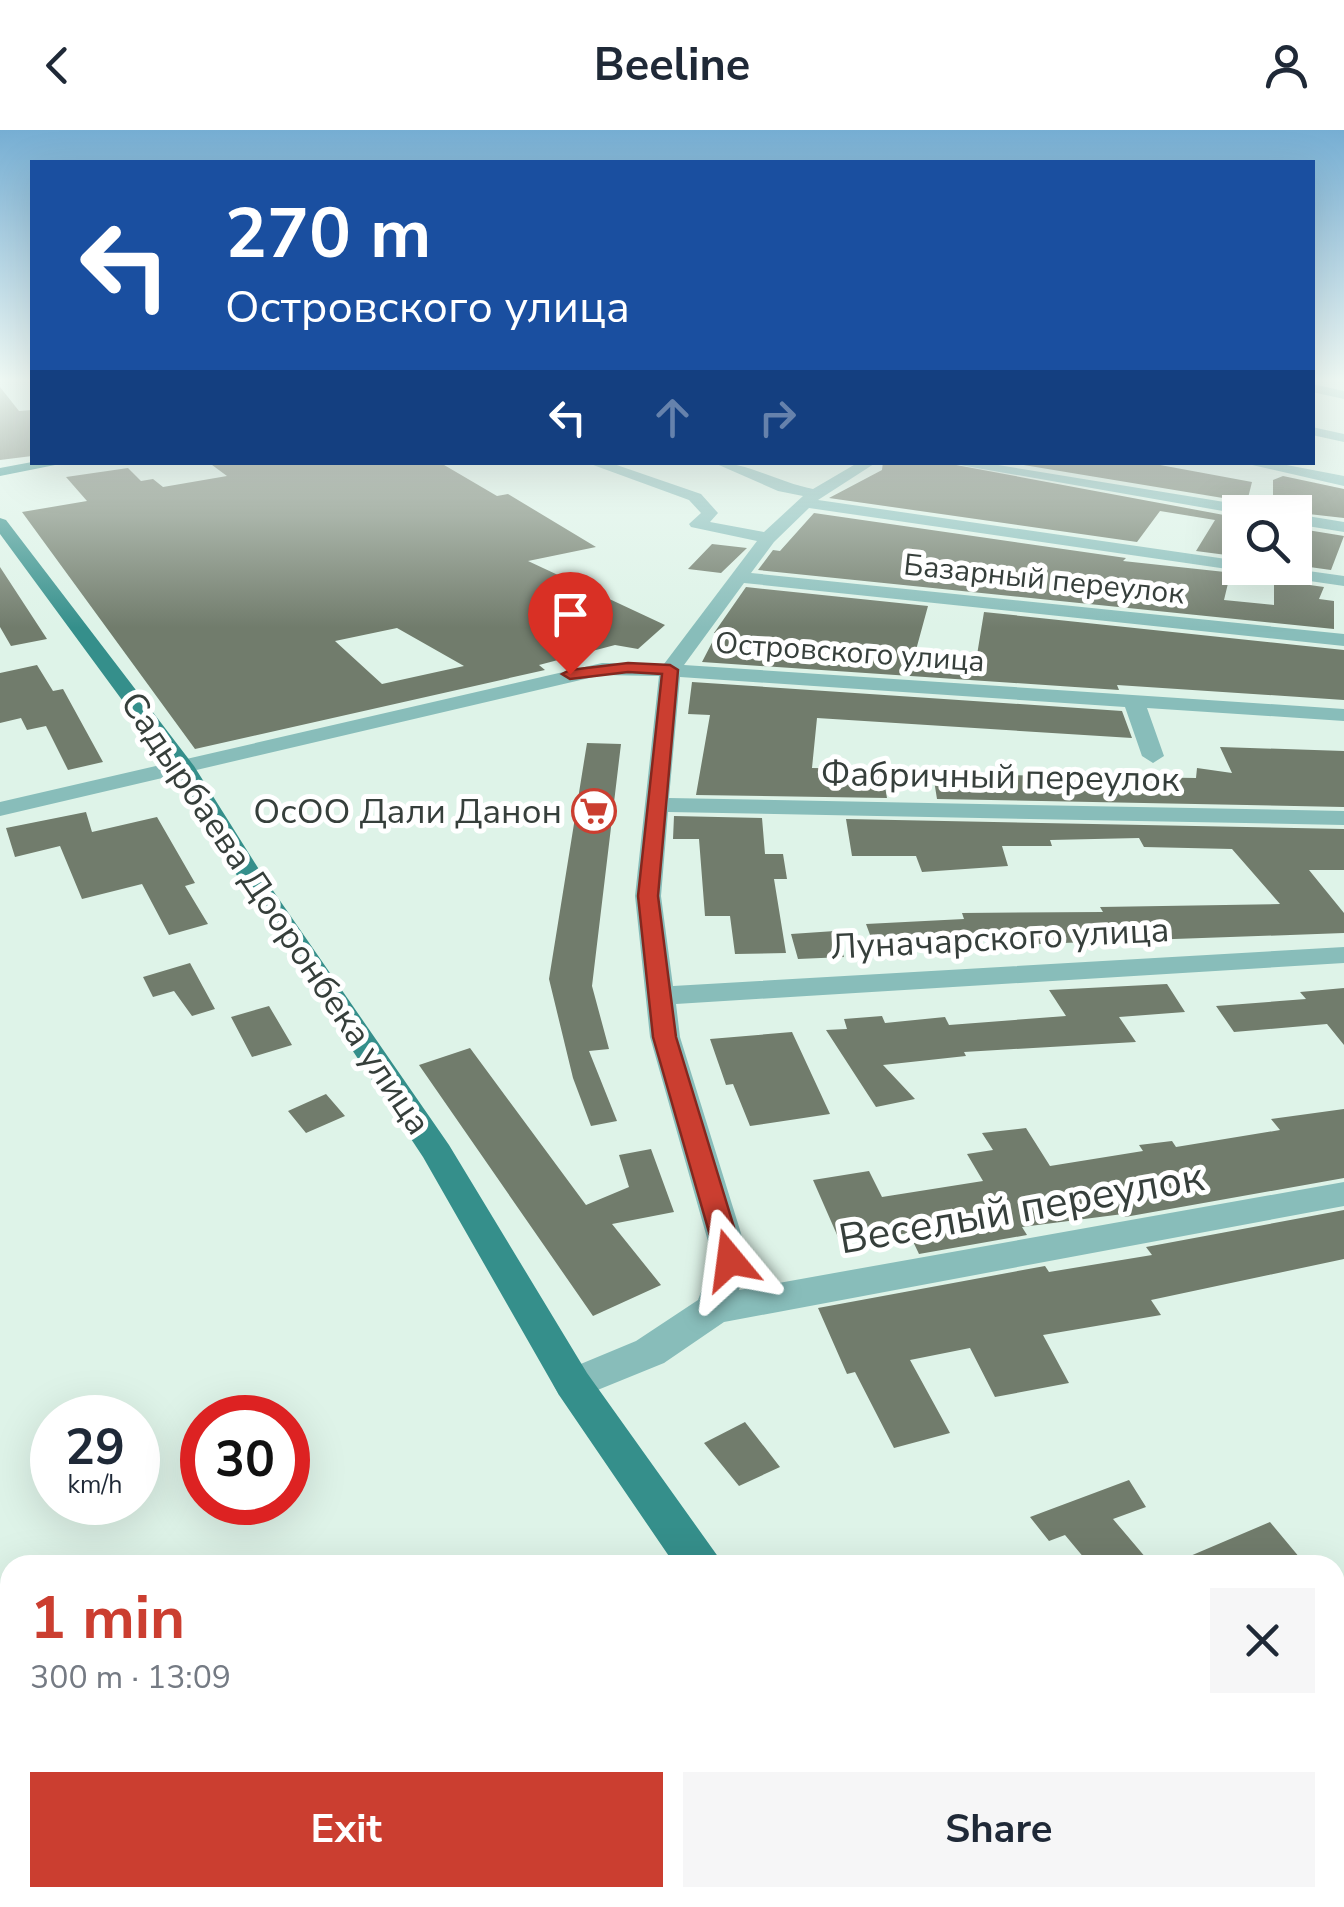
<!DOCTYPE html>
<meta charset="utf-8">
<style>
body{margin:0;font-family:"Nunito Sans",sans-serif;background:#f6f6f7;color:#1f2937;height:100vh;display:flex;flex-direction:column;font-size:38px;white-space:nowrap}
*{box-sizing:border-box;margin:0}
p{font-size:32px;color:#747a83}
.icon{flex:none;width:55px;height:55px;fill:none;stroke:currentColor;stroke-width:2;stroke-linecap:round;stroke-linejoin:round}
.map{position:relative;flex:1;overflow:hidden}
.sheet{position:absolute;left:0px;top:1425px;width:1345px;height:352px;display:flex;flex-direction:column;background:#fff;border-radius:30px 30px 0 0;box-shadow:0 10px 40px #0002}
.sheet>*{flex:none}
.banner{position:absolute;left:30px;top:30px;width:1285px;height:305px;border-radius:0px;box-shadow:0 10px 40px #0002;background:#1a4fa0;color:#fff;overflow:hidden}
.tools{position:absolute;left:1222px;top:365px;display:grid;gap:20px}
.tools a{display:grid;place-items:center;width:90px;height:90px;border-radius:0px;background:#fff;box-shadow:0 10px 40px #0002;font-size:50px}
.speed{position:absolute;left:30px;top:1265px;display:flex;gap:20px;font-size:50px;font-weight:700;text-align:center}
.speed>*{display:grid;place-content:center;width:130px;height:130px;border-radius:50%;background:#fff;box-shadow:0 10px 40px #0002;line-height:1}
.speed small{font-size:25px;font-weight:400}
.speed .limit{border:15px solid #d22;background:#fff;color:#111}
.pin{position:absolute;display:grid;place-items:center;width:85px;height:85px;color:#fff;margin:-102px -42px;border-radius:50% 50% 50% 0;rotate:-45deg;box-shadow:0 0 10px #0007}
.pin .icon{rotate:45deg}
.me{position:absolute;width:110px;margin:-55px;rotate:344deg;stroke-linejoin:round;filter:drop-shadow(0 0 8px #0008)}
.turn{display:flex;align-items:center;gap:35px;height:210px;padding:0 30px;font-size:45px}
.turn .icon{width:130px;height:130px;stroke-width:2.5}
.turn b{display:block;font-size:70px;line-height:85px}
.lanes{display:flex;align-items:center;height:95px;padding:0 30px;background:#0003;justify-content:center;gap:50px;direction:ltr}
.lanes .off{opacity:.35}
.round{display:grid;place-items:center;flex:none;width:105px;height:105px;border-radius:0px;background:#f6f6f7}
.headline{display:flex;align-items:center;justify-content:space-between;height:170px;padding:0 30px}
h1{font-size:60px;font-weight:700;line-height:75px;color:#cb3e30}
.cta{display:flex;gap:20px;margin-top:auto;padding:20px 30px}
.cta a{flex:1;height:115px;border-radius:0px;background:#cb3e30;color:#fff;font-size:40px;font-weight:700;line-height:115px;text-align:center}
.cta a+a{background:#f6f6f7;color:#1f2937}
header{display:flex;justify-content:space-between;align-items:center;height:130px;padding:0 30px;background:#fff;font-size:45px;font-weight:700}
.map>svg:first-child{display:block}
.building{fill:#717c6c;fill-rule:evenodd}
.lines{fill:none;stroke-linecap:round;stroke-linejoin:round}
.minor{fill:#88bdba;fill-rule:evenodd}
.major{fill:#358f8b;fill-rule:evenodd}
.route{fill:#cb3e30;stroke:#84281f;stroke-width:2.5}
.labels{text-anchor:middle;stroke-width:10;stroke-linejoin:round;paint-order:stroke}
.far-street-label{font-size:30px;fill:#363f3b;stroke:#fff}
.street-label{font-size:35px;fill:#363f3b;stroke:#fff}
.poi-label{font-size:35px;fill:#363f3b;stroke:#fff;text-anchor:end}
.near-street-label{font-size:42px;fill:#363f3b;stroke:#fff}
</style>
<header><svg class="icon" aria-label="back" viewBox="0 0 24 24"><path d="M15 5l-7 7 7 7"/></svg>Beeline<svg class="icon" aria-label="person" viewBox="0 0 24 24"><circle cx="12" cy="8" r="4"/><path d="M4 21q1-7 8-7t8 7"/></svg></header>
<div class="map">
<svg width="1344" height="1777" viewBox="0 0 1344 1777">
<rect width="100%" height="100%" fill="#def3e8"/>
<path class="building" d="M0,257l19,24 13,-1v46l-32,4z
M208,332h231l58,34 11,-2 88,53 -68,14 137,64 -27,24 -23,-4 -76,20 6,5 -350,79 -173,-237 65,-11 -21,-24 62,-9 13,13 12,-2 10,8 64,-11zM397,498l67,38 -82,18 -47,-43z
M883,332h57l300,56v15l-6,23 -38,-5 19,-31 -55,-9 -23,31 -308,-44 53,-28z
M1006,332h138l108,20 -5,20z
M1283,346l61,13v29l-71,-8v-30z
M814,383l312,45 -3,3 102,11 5,3 -6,25 50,5v-25l50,7 -5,12 15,2v28l-576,-59 15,-20 7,1z
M1295,398l49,8 -13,34 -36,-5z
M712,414l35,4 -26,25 -33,-4z
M0,437l47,72 -36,7 -11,-19z
M746,457l182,19 -12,44 61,5 7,-43 360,38v50l-227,-15 2,5 -417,-28 15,-29h-3z
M37,535l16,26 10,-2 40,73 -35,8 -22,-44 -19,4 -6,-12 -21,5v-50z
M692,552l430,29 10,27 -315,-20 -5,50 70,1 5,29 -191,-3 14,-80 -22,-1z
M587,613l34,1 -29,242 17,63 -20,2 28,70 -26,5 -18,-48 -24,-99z
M1220,617l124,4v56l-407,-8 -4,-25 263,4 1,-10 35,5z
M86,682l6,20 65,-15 38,66 -10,3 23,38 -39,11 -27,-51 -60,15 -22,-53 -45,11 -9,-29z
M674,686l88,2 3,36h18l4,25h-13l12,74 -51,1 -5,-38h-25l-6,-77h-26z
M846,689l498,10v41h-35l35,43v20l-310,11 -2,-4 -103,2 3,6 -56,3 -10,-27 98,-5 -2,-6 141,-1 -3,-5 180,-3 -48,-55 -88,-2 -5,-9 -89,2 2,6h-50l6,20 -86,6 -6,-16h-64z
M835,801l9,26 -46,2 -7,-25z
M190,833l25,46 -23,7 -18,-25 -21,6 -10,-20z
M1167,854l18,28 -66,5 17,25 -172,10 2,4 -83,9 32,34 -39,8 -50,-77 21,-1 -3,-10 38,-3 3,7 60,-6 4,8 117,-9 -17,-26z
M1344,858v57l-17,-21 -93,8 -18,-26 90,-7 -6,-7z
M269,876l23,39 -40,12 -21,-40z
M792,902l38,82 -80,12 -17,-42 -7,1 -16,-46z
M470,918l116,157 43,-18 -10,-32 32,-6 23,63 -62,12 49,61 -68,31 -174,-251z
M326,964l19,22 -39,17 -18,-22z
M1344,979v69l-219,39 -2,-3 -101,13 5,8 -108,19 -10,-21 -68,11 -28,-64 56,-9 13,26 101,-16 -16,-27 26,-4 -11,-17 44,-5 24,38 93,-15 -4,-6 33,-4 4,6 104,-17 -9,-11z
M1344,1080v49l-193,41 10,15 -118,20 26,48 -74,14 -25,-49 -60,12 40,73 -56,15 -39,-76 -8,2 -29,-66 227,-42 4,6 103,-17 -6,-8z
M745,1292l35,45 -41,19 -35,-43z
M1129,1350l17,27 -33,12 39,46h-62l-25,-30 -16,6 -19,-24z
M1270,1392l30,36 -17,7h-114z"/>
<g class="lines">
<path class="minor" d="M1312,254l32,7v8l-32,-7z
M1312,297l32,7v8l-32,-7z
M585,332h23l93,32 17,19 -8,9 54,10 39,-36 -25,-5 -66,-29c35,0 66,20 101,27l46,-27h18l-59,38 422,61v7h47l57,8v10l-535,-78 -35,34 -23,31 593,61v12l-600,-63 -60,82 660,44v12l-197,-13 17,48 -11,7 -11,-7 -17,-49 -445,-30 -11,121 675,13v14l-676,-13 -7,84 12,90 671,-39v16l-668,41 4,33 69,222 -10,31 605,-108v24l-620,116 -60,41 -91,37 -14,-5 -6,-11 6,-11 77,-32 62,-41 15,-41 -63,-222 -15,-141 24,-220 -57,-1 -602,141v-14l602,-139 62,1 93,-123 -66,-14 -2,-3 12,-11 -12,-13z
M943,332h37l275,45 8,5 -23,2z
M1239,332h32l73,14v10z
M1295,384l49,8v10l-49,-8z"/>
<path class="major" d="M32,332h38l-70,14v-8z
M0,388l6,2 188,246 71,113 184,266 138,228 137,192h-49l-116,-170 -136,-238 -184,-278 -67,-111 -172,-234z
M1344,1506v46l-9,4v-46z
M907,1768h56l4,9h-56z"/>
</g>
<linearGradient id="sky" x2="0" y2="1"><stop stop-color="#76aed3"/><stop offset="0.5" stop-color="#f0faf5"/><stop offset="1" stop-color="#f0faf5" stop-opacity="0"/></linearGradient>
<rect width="1344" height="498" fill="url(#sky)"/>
<path class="route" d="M628,533l42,2 8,5 -20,226 18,141 68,223 -4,7h-19l-4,-7 -64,-223 -15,-141 24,-222 -34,-2 -58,7 -8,-5 8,-4z"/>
<defs>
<g id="supermarket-ring" transform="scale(2.25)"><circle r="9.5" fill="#fff" stroke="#cb3e30" stroke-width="1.5"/><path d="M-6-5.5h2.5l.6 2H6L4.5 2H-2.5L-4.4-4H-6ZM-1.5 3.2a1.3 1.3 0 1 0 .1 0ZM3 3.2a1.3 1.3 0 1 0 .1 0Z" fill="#cb3e30"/></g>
</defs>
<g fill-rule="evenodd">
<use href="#supermarket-ring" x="594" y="681"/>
</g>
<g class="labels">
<g class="far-street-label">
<text transform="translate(1044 449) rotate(6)" y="10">Базарный переулок</text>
<text transform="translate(850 522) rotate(4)" y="10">Островского улица</text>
</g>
<g class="street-label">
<text transform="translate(1000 646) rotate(1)" y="12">Фабричный переулок</text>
<text transform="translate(276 783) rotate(56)" y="12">Садырбаева Дооронбека улица</text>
<text transform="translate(1000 808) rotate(-3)" y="12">Луначарского улица</text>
</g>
<g class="poi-label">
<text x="562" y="693">ОсОО Дали Данон</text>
</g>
<g class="near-street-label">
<text transform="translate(1021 1077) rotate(-10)" y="15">Веселый переулок</text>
</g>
</g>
</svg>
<div class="tools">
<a><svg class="icon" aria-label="search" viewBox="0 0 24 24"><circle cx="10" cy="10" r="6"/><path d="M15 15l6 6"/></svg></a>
</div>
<div class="speed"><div>29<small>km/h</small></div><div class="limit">30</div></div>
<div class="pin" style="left:570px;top:544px;background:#d93025"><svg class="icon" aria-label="arrive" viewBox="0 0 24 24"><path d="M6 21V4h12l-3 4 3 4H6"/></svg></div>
<svg class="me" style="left:730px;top:1130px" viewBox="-20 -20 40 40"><path d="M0-17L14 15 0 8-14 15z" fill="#cb3e30" stroke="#fff" stroke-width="4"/></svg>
<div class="banner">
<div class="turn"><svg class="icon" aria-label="left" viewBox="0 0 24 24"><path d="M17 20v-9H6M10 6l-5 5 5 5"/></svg><div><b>270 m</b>Островского улица</div></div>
<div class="lanes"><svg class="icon" aria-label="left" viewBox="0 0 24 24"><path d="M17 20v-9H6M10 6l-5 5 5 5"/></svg><svg class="icon off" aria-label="ahead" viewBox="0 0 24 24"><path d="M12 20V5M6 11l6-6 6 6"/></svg><svg class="icon off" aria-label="right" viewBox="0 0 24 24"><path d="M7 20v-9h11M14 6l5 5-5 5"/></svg></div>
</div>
<section class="sheet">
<div class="headline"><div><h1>1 min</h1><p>300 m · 13:09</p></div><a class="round"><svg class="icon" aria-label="close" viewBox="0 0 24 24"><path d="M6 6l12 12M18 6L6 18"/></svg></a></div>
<div class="cta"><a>Exit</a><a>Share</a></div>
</section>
</div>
